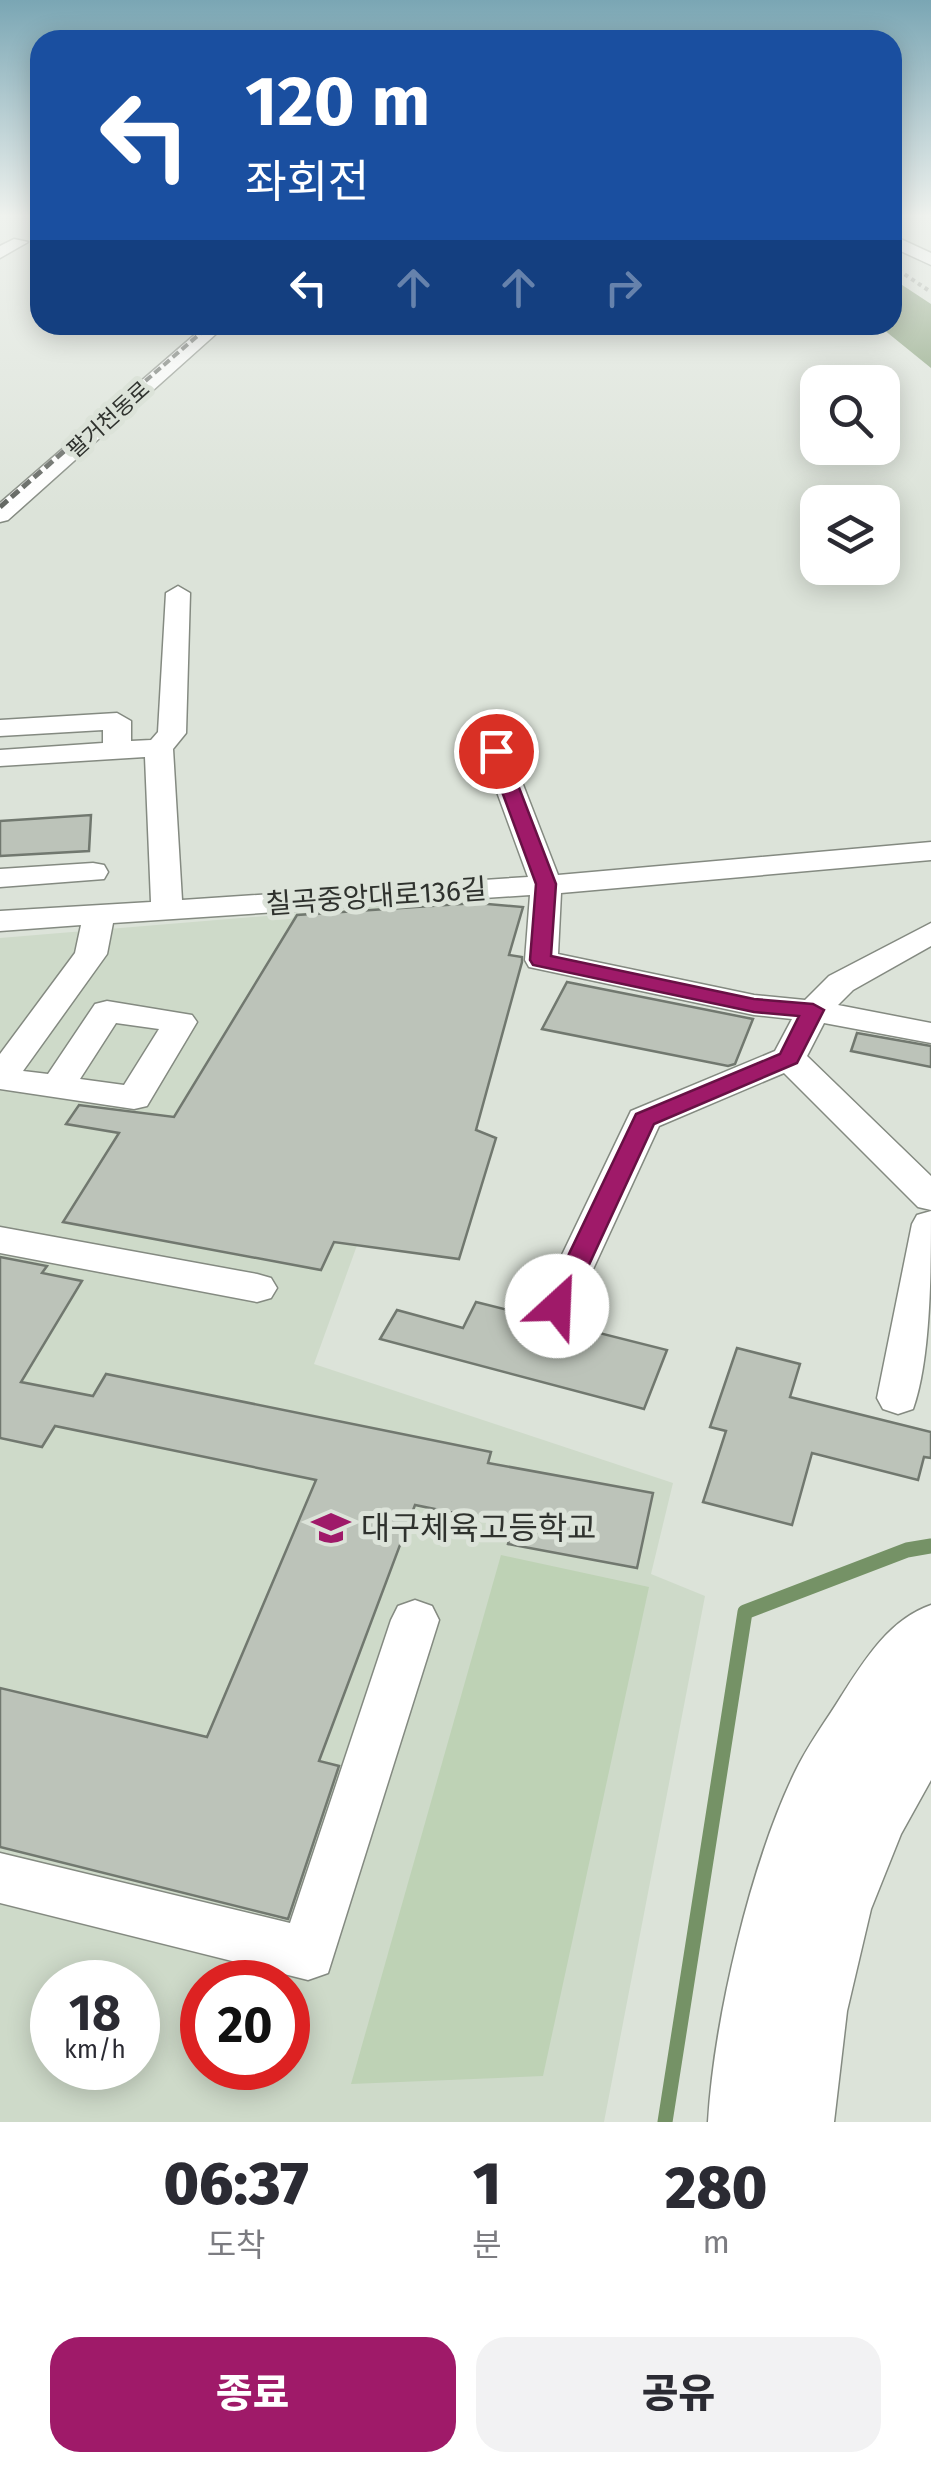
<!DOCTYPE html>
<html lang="ko">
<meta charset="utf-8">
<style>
body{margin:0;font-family:"Fira Sans","Noto Sans KR",sans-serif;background:#f2f2f3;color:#2b2b33;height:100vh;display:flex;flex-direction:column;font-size:38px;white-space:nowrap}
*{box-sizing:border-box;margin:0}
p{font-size:32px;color:#7c7c81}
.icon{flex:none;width:55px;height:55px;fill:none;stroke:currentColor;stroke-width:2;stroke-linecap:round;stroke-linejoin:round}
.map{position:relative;height:2122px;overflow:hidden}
.panel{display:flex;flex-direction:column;background:#fff;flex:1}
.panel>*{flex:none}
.banner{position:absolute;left:30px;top:30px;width:872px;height:305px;border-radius:30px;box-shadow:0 5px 25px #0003;background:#1a4fa0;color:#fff;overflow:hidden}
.controls{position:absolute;left:800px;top:365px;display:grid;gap:20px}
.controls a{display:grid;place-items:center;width:100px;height:100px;border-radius:20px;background:#fff;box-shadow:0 5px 25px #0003;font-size:50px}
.speed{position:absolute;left:30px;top:1960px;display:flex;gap:20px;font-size:50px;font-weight:700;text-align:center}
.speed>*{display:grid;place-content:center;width:130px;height:130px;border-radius:50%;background:#fff;box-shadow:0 5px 25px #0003;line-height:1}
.speed small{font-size:25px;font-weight:400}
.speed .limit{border:15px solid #d22;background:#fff;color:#111}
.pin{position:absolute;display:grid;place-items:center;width:85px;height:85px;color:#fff;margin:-42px;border:5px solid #fff;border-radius:50%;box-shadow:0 2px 10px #0007}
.me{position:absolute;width:110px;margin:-55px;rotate:25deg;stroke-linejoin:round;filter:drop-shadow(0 0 8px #0008)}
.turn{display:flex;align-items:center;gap:35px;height:210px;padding:0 50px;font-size:45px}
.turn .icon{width:130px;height:130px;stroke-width:2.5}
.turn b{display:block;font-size:70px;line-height:85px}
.lanes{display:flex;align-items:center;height:95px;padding:0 50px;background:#0003;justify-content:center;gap:50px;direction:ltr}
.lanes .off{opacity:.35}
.eta{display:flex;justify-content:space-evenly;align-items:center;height:170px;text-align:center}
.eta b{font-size:60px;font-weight:800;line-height:70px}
.action{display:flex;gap:20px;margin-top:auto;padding:20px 50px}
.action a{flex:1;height:115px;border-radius:30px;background:#9f1a69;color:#fff;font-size:40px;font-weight:800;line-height:115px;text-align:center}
.action a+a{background:#f2f2f3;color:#2b2b33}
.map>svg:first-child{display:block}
.built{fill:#cedac9;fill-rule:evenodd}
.green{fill:#bed2b5}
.water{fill:#759266}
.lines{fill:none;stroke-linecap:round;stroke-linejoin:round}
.stream{stroke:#759266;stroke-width:15}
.building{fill:#bcc3b9;stroke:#71786f;stroke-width:2.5}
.minor-casing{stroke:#848a81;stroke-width:3}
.highway-casing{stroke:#848a81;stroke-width:3}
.path{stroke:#949a92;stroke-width:4;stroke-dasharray:4 4;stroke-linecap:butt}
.minor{fill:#fff;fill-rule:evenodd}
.highway{fill:#fff;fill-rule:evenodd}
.rail-far1{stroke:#60645f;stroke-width:4;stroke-dasharray:8 4;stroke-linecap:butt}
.rail{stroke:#60645f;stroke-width:5;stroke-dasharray:10 5;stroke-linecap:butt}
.route{fill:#9f1a69;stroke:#671144;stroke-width:2.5}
.labels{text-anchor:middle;stroke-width:10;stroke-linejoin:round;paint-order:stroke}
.far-street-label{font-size:22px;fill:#2f322e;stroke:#dce3d9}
.street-label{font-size:28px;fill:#2f322e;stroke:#dce3d9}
.near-poi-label{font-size:32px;fill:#2f322e;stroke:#dce3d9;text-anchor:start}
</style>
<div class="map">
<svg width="931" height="2122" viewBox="0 0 931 2122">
<rect width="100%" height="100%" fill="#dce3d9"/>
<path class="built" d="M483,898l-169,466 359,119 -22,91 54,22 -101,526h-604v-1184zM52,1982h86v86h-86zM202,1982h86v86h-86z"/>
<path class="green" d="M501,1555l148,32 -106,489 -192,8z"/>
<path class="water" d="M893,279l38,25v64l-53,-43h14z"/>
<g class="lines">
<path class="stream" d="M665,2122l80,-510 162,-62 24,-4"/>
</g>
<path class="building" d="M91,815l-2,36 -89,5v-35z
M476,903l47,4 -14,48 13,2v5l-46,168 20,8 -37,121 -125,-17 -13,28 -258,-48 56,-89 -53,-9 13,-19 95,12 123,-202z
M567,982l186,37 -18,45 -7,2 -186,-37z
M857,1033l74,13v21l-80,-16z
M0,1257l47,9 -5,7 40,8 -61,101 72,14 13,-22 385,78 -3,11 165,30 -16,75 -129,-24 5,-19 -98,-20 -96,256 20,5 -51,153 -288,-72v-159l207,49 109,-257 -261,-54 -13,21 -42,-9z
M476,1302l191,48 -23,59 -264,-70 17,-29 66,18z
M737,1348l63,16 -10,33 141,35v26l-7,-1 -6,23 -106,-27 -20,72 -89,-23 23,-71 -16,-4z"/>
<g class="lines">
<g class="minor-casing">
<path id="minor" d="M892,235l39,18v12l-39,-18z
M14,239l14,3 -28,16v-12z
M206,325h20l-218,195 -8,2v-19z
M178,586l12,7 -4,140 -13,16 9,151 346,-23 -46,-126 14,-8 14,8 48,124 373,-33v18l-370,33 -3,61 196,41 51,5 24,-24 102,-53v23l-78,44 -15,15 93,18v20l-107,-20 -17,33 124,120v34l-13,-3 -134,-134 -125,53 -88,191 -14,4 -14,-4 -6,-10 94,-196 144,-60 17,-32 -38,-4 -225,-48 -4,-7 5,-65 -417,28 -6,31 -84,117 25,3 47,-70 12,-3 85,14 5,7 -50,84 -13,3 -134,-20v-35l75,-101 6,-28 -81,6v-20l151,-9 -6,-145 -145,9v-16l103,-7v-13l-103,6v-16l117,-7 14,8v20l20,-1 7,-8 8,-139zM116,1023l43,6 -35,56 -44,-6z
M93,863l11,2 4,7 -4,7 -104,8v-18z
M931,1211c0,57 0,148 -18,198l-15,5 -15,-5 -6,-11 35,-174 5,-9z
M0,1227l257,47 14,4 6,10 -6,10 -14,4 -257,-49z
M415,1600l17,6 7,14 -111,353 -20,7 -308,-77v-50l290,70 101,-303 7,-14z"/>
</g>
<g class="highway-casing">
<path id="highway" d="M931,1605v175l-30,54 -30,75 -24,102 -13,111h-126c6,-102 42,-256 86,-348 13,-28 32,-53 48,-79 23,-36 48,-76 89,-90z"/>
</g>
<path class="path" d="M898,270l33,22"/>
<use href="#minor" class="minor"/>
<use href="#highway" class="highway"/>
<path class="rail-far1" d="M91,428l119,-103"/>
<path class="rail" d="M0,507l94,-82"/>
</g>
<linearGradient id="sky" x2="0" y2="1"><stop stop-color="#7aa6b4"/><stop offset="0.42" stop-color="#eff2ee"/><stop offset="1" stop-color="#eff2ee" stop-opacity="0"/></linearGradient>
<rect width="931" height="514" fill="url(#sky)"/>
<path class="route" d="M496,745l9,6 51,133 -5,72 203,43 59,5 11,6 -27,53 -143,61 -84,182 -4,7h-19l-3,-7 92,-192 144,-60 19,-38 -45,-4 -221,-47 -3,-5 6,-76 -49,-133z"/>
<defs>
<g id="school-bare" transform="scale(3)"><path d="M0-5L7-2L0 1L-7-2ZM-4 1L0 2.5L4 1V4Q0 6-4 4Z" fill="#9f1a69" stroke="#dce3d9" stroke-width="2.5" paint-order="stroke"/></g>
</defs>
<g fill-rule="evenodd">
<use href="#school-bare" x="331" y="1528"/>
</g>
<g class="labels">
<g class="far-street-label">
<text transform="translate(108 419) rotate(-42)" y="8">팔거천동로</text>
</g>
<g class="street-label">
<text transform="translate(376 896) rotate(-4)" y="10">칠곡중앙대로136길</text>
</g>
<g class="near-poi-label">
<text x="361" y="1539">대구체육고등학교</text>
</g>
</g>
</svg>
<div class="controls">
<a><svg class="icon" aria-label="search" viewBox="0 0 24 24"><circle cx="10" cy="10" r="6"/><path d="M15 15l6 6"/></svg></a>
<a><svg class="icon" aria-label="layers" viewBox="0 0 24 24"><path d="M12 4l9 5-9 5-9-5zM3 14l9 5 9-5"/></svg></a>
</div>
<div class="speed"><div>18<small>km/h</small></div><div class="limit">20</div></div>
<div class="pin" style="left:496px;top:751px;background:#d93025"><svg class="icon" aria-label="arrive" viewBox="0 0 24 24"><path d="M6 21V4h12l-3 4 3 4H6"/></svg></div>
<svg class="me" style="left:557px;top:1306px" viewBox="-20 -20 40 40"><circle r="19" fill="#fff"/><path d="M0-13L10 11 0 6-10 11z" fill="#9f1a69"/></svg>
<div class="banner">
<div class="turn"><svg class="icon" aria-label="left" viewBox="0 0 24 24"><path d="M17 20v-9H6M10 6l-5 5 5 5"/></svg><div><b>120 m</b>좌회전</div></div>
<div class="lanes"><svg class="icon" aria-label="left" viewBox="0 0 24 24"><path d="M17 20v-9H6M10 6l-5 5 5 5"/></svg><svg class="icon off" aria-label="ahead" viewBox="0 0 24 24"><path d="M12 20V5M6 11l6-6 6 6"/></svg><svg class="icon off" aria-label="ahead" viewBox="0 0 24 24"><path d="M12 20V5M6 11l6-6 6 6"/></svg><svg class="icon off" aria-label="right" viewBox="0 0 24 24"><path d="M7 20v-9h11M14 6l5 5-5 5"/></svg></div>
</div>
</div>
<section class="panel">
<div class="eta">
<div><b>06:37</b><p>도착</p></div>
<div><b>1</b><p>분</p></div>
<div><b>280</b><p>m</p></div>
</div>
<div class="action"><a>종료</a><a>공유</a></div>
</section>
